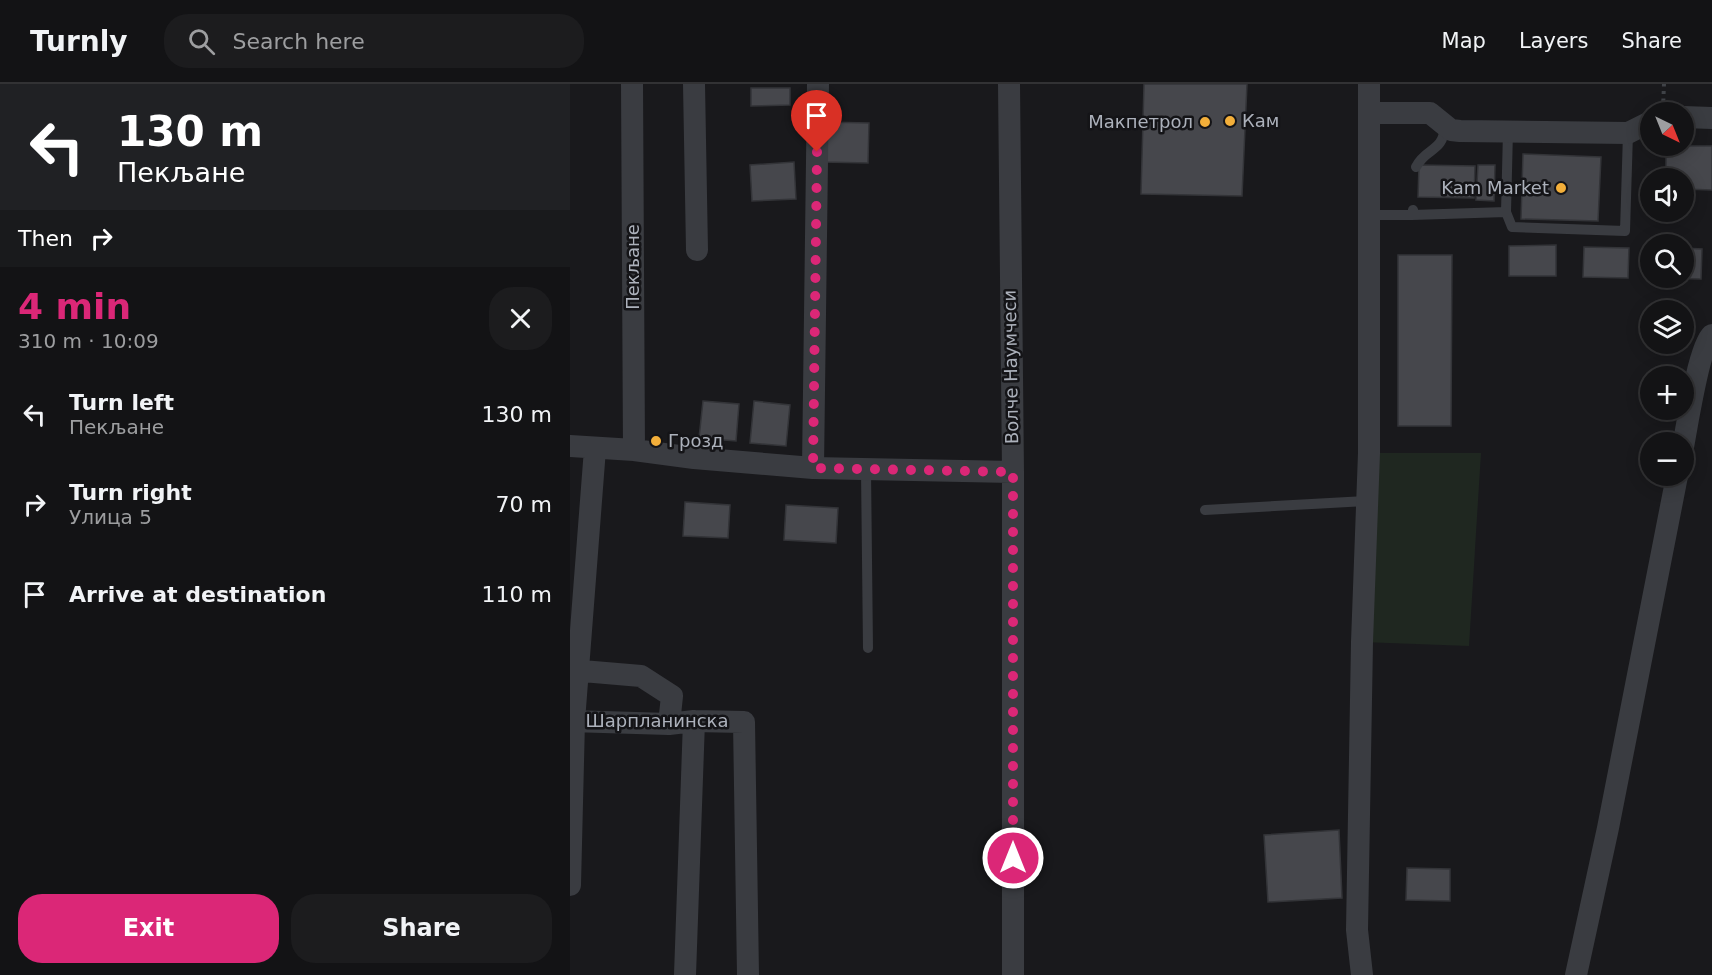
<!DOCTYPE html>
<meta charset="utf-8">
<style>
body{margin:0;font-family:"DejaVu Sans",sans-serif;background:#1c1c1e;color:#f1f3f6;height:100vh;display:flex;flex-direction:column;font-size:22px;white-space:nowrap}
*{box-sizing:border-box;margin:0}
p{font-size:20px;color:#9d9ea0}
.icon{flex:none;width:33px;height:33px;fill:none;stroke:currentColor;stroke-width:2;stroke-linecap:round;stroke-linejoin:round}
.map{position:relative;flex:1;overflow:hidden}
.drawer{display:flex;flex-direction:column;background:#131315;width:570px}
.drawer>*{flex:none}
.banner{background:#202124;color:#fff;overflow:hidden}
.needle{width:39px;rotate:137deg}
.tools{position:absolute;left:1070px;top:18px;display:grid;gap:12px}
.tools a{display:grid;place-items:center;width:54px;height:54px;border-radius:50%;background:#131315;box-shadow:0 3px 15px #0003,0 0 0 2px #323234;font-size:30px}
.pin{position:absolute;display:grid;place-items:center;width:51px;height:51px;color:#fff;margin:-62px -26px;border-radius:50% 50% 50% 0;rotate:-45deg;box-shadow:0 0 6px #0007}
.pin .icon{rotate:45deg}
.me{position:absolute;width:66px;margin:-33px;rotate:0deg;stroke-linejoin:round;filter:drop-shadow(0 0 4px #0008)}
.turn{display:flex;align-items:center;gap:21px;height:126px;padding:0 18px;font-size:27px}
.turn .icon{width:78px;height:78px;stroke-width:2.5}
.turn b{display:block;font-size:42px;line-height:51px}
.then{display:flex;align-items:center;height:57px;padding:0 18px;background:#0003;gap:12px;font-size:22px}
.round{display:grid;place-items:center;flex:none;width:63px;height:63px;border-radius:24px;background:#1c1c1e}
.overview{display:flex;align-items:center;justify-content:space-between;height:102px;padding:0 18px}
h1{font-size:36px;font-weight:700;line-height:45px;color:#db2777}
.action{display:flex;gap:12px;margin-top:auto;padding:12px 18px}
.action a{flex:1;height:69px;border-radius:24px;background:#db2777;color:#fff;font-size:24px;font-weight:700;line-height:69px;text-align:center}
.action a+a{background:#1c1c1e;color:#f1f3f6}
ul{padding:0;list-style:none}
li{display:flex;align-items:center;gap:18px;height:90px;padding:0 18px}
li div{flex:1}
li b{display:block;font-size:22px}
li em{font-style:normal}
header{display:flex;align-items:center;gap:36px;box-sizing:border-box;height:84px;padding:0 30px;background:#131315;border-bottom:2px solid #323234}
header strong{font-size:28px}
nav{display:flex;gap:33px;margin-inline-start:auto;font-size:21px}
.search{width:420px;height:54px;background:#1c1c1e;display:flex;align-items:center;gap:15px;box-sizing:border-box;padding:0 21px;border-radius:24px;color:#9d9ea0;font-size:22px}
main{display:flex;flex:1;min-height:0}
.map>svg:first-child{display:block}
.green{fill:#1f2720}
.building{fill:#46474c;stroke:#333438;stroke-width:1.5}
.lines{fill:none;stroke-linecap:round;stroke-linejoin:round}
.path{stroke:#404348;stroke-width:4;stroke-dasharray:3 4.5;stroke-linecap:butt}
.lane{stroke:#3a3c41;stroke-width:10}
.street{stroke:#3a3c41;stroke-width:22}
.route{stroke:#db2777;stroke-width:10;stroke-dasharray:0 18}
.poi-dot{fill:#f3af3a;stroke:#141417;stroke-width:2}
.labels{text-anchor:middle;stroke-width:5;stroke-linejoin:round;paint-order:stroke}
.poi-label{font-size:18px;fill:#acb1bb;stroke:#141417;text-anchor:start}
.street-label{font-size:18px;fill:#acb1bb;stroke:#141417}
</style>
<header>
<strong>Turnly</strong>
<div class="search"><svg class="icon" aria-label="search" viewBox="0 0 24 24"><circle cx="10" cy="10" r="6"/><path d="M15 15l6 6"/></svg>Search here</div>
<nav><a>Map</a><a>Layers</a><a>Share</a></nav>
</header>
<main>
<section class="drawer">
<div class="banner">
<div class="turn"><svg class="icon" aria-label="left" viewBox="0 0 24 24"><path d="M17 20v-9H6M10 6l-5 5 5 5"/></svg><div><b>130 m</b>Пекљане</div></div>
<div class="then">Then<svg class="icon" aria-label="right" viewBox="0 0 24 24"><path d="M7 20v-9h11M14 6l5 5-5 5"/></svg></div>
</div>
<div class="overview"><div><h1>4 min</h1><p>310 m · 10:09</p></div><a class="round"><svg class="icon" aria-label="close" viewBox="0 0 24 24"><path d="M6 6l12 12M18 6L6 18"/></svg></a></div>
<ul>
<li><svg class="icon" aria-label="left" viewBox="0 0 24 24"><path d="M17 20v-9H6M10 6l-5 5 5 5"/></svg><div><b>Turn left</b><p>Пекљане</p></div><em>130 m</em></li>
<li><svg class="icon" aria-label="right" viewBox="0 0 24 24"><path d="M7 20v-9h11M14 6l5 5-5 5"/></svg><div><b>Turn right</b><p>Улица 5</p></div><em>70 m</em></li>
<li><svg class="icon" aria-label="arrive" viewBox="0 0 24 24"><path d="M6 21V4h12l-3 4 3 4H6"/></svg><div><b>Arrive at destination</b></div><em>110 m</em></li>
</ul>
<div class="action"><a>Exit</a><a>Share</a></div>
</section>
<div class="map">
<svg width="1142" height="891" viewBox="0 0 1142 891">
<rect width="100%" height="100%" fill="#19191c"/>
<path class="green" d="M799,369h112l-12,193 -107,-4z"/>
<path class="building" d="M574,0h103l-5,112 -101,-2z
M181,4h39v17l-39,1z
M254,38l45,1 -1,40 -45,-1z
M1096,62h46v44l-29,-1v-11h-17z
M953,70l78,3 -3,64 -77,-2z
M224,78l2,37 -44,2 -2,-36z
M849,81l56,1 -1,32 -56,-1z
M908,81h17l-1,36 -18,-1z
M986,161v31h-47v-30z
M1014,163l45,1 -1,30 -45,-1z
M1113,164l19,1 -1,30 -45,-1h27z
M828,171h54l-1,171h-53z
M133,317l36,3 -3,37 -37,-3z
M184,317l36,4 -4,41 -36,-3z
M115,418l45,3 -2,33 -45,-2z
M216,421l52,3 -2,35 -52,-3z
M769,746l3,68 -74,4 -4,-67z
M837,784l43,1v32l-44,-1z"/>
<g class="lines">
<path class="path" d="M1093,25l1,-25"/>
<path class="lane" d="M846,83c10,-20 27,-14 29,-41
M936,128l6,15 113,4 3,-98
M799,131h43l1,-5
M842,131l94,-3 2,-81
M296,386l2,178
M635,426l161,-9"/>
<path class="street" d="M62,0l2,366
M124,0l3,166
M439,0l4,388v503
M799,29h61l21,17 9,1 168,2 22,-11
M1113,33l29,1
M0,362l64,4 60,8 119,10 200,4
M1113,363c4,-21 16,-101 29,-112
M243,384l5,-384
M0,586l71,6 31,20 -3,28
M0,637l99,3 25,-3 50,1 4,253
M0,801l4,-164 21,-272
M115,891l9,-254
M792,891l-5,-45 5,-288 7,-189v-369
M1006,891l32,-147 69,-352"/>
</g>
<g class="lines">
<path class="route" d="M247,68l-4,316 200,4v386"/>
</g>
<g class="poi-dot">
<circle cx="660" cy="37" r="6"/>
<circle cx="635" cy="38" r="6"/>
<circle cx="991" cy="104" r="6"/>
<circle cx="86" cy="357" r="6"/>
</g>
<g class="labels">
<g class="poi-label">
<text x="672" y="43">Кам</text>
<text x="623" y="44" text-anchor="end">Макпетрол</text>
<text x="979" y="110" text-anchor="end">Kam Market</text>
<text x="98" y="363">Грозд</text>
</g>
<g class="street-label">
<text transform="translate(63 183) rotate(-90)" y="6">Пекљане</text>
<text transform="translate(441 283) rotate(-91)" y="6">Волче Наумчеси</text>
<text x="87" y="643">Шарпланинска</text>
</g>
</g>
</svg>
<div class="tools">
<a><svg class="needle" viewBox="-14 -14 28 28"><path d="M0-13l5 13h-10z" fill="#e53935"/><path d="M0 13l5-13h-10z" fill="#9d9ea0"/></svg></a>
<a><svg class="icon" aria-label="sound" viewBox="0 0 24 24"><path d="M4 9h4l5-4v14l-5-4H4zM17 9q2 3 0 6"/></svg></a>
<a><svg class="icon" aria-label="search" viewBox="0 0 24 24"><circle cx="10" cy="10" r="6"/><path d="M15 15l6 6"/></svg></a>
<a><svg class="icon" aria-label="layers" viewBox="0 0 24 24"><path d="M12 4l9 5-9 5-9-5zM3 14l9 5 9-5"/></svg></a>
<a>+</a>
<a>−</a>
</div>
<div class="pin" style="left:247px;top:68px;background:#d93025"><svg class="icon" aria-label="arrive" viewBox="0 0 24 24"><path d="M6 21V4h12l-3 4 3 4H6"/></svg></div>
<svg class="me" style="left:443px;top:774px" viewBox="-20 -20 40 40"><circle r="17" fill="#db2777" stroke="#fff" stroke-width="3"/><path d="M0-11L8 9 0 5-8 9z" fill="#fff"/></svg>
</div>
</main>
